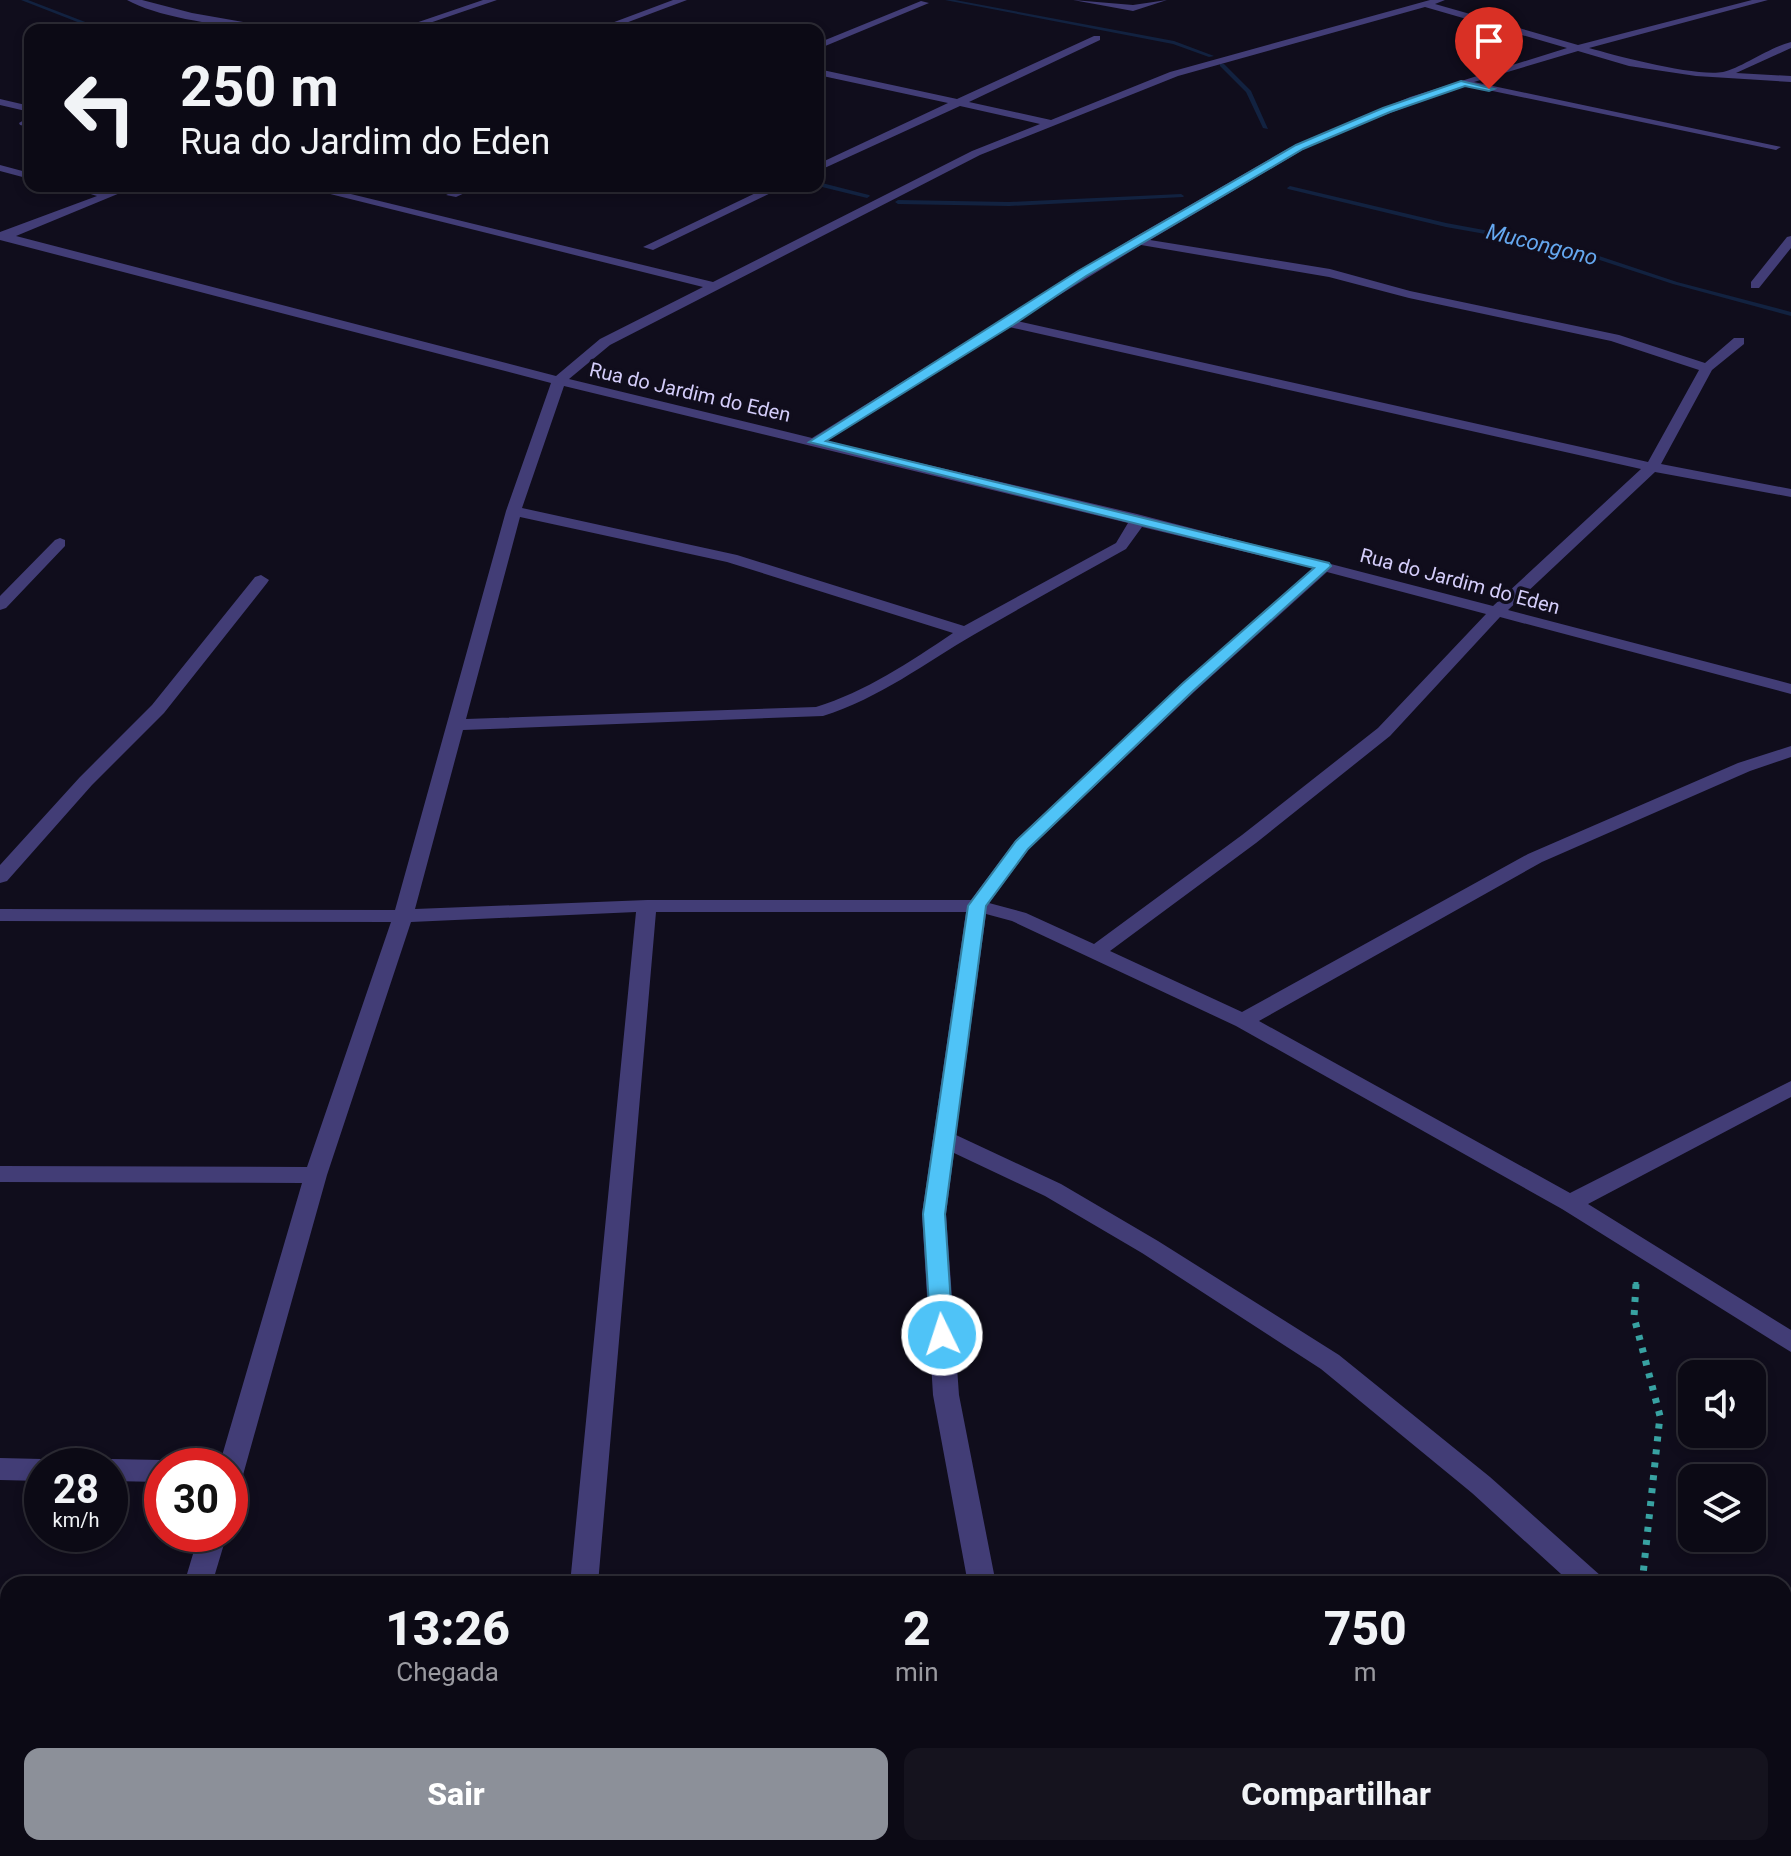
<!DOCTYPE html>
<html lang="pt">
<style>
body{margin:0;font-family:Roboto,sans-serif;background:#15131e;color:#f1f3f6;height:100vh;display:flex;flex-direction:column;font-size:30px;white-space:nowrap}
*{box-sizing:border-box;margin:0}
p{font-size:26px;color:#9a9aa0}
.icon{flex:none;width:44px;height:44px;fill:none;stroke:currentColor;stroke-width:2;stroke-linecap:round;stroke-linejoin:round}
.map{position:relative;flex:1;overflow:hidden}
.side{position:absolute;left:0px;top:1576px;width:1792px;height:280px;display:flex;flex-direction:column;background:#0c0a15;border-radius:24px 24px 0 0;box-shadow:0 4px 12px #0003,0 0 0 2px #2c2b34}
.side>*{flex:none}
.hud{position:absolute;left:24px;top:24px;width:800px;height:168px;border-radius:16px;box-shadow:0 4px 12px #0003,0 0 0 2px #2c2b34;background:#0c0a15;color:#f1f3f6;overflow:hidden}
.tools{position:absolute;left:1678px;top:1360px;display:grid;gap:16px}
.tools a{display:grid;place-items:center;width:88px;height:88px;border-radius:16px;background:#0c0a15;box-shadow:0 4px 12px #0003,0 0 0 2px #2c2b34;font-size:40px}
.speed{position:absolute;left:24px;top:1448px;display:flex;gap:16px;font-size:40px;font-weight:700;text-align:center}
.speed>*{display:grid;place-content:center;width:104px;height:104px;border-radius:50%;background:#0c0a15;box-shadow:0 4px 12px #0003,0 0 0 2px #2c2b34;line-height:1}
.speed small{font-size:20px;font-weight:400}
.speed .limit{border:12px solid #d22;background:#fff;color:#111}
.pin{position:absolute;display:grid;place-items:center;width:68px;height:68px;color:#fff;margin:-82px -34px;border-radius:50% 50% 50% 0;rotate:-45deg;box-shadow:0 0 8px #0007}
.pin .icon{rotate:45deg}
.me{position:absolute;width:88px;margin:-44px;rotate:356deg;stroke-linejoin:round;filter:drop-shadow(0 0 6px #0008)}
.turn{display:flex;align-items:center;gap:28px;height:168px;padding:0 24px;font-size:36px}
.turn .icon{width:104px;height:104px;stroke-width:2.5}
.turn b{display:block;font-size:56px;line-height:68px}
.eta{display:flex;justify-content:space-evenly;align-items:center;height:136px;text-align:center}
.eta b{font-size:48px;font-weight:800;line-height:56px}
.button{display:flex;gap:16px;margin-top:auto;padding:16px 24px}
.button a{flex:1;height:92px;border-radius:16px;background:#8c9099;color:#fff;font-size:32px;font-weight:800;line-height:92px;text-align:center}
.button a+a{background:#15131e;color:#f1f3f6}
.map>svg:first-child{display:block}
.lines{fill:none;stroke-linecap:round;stroke-linejoin:round}
.stream{fill:#122240;fill-rule:evenodd}
.path-far2{stroke:#38a2a2;stroke-width:3;stroke-dasharray:2 3;stroke-linecap:butt}
.path-far1{stroke:#38a2a2;stroke-width:5;stroke-dasharray:4 6;stroke-linecap:butt}
.path{stroke:#38a2a2;stroke-width:7;stroke-dasharray:5 8;stroke-linecap:butt}
.minor{fill:#423d76;fill-rule:evenodd}
.route{fill:#4fc3f7;stroke:#337fa1;stroke-width:2}
.labels{text-anchor:middle;stroke-width:7;stroke-linejoin:round;paint-order:stroke}
.far-street-label{font-size:20px;fill:#d4cdfa;stroke:#100d1c}
.far-water-label{font-size:22px;font-style:italic;fill:#65a8f0;stroke:#100d1c}
</style>
<div class="map">
<svg width="1791" height="1856" viewBox="0 0 1791 1856">
<rect width="100%" height="100%" fill="#100d1c"/>
<g class="lines">
<path class="stream" d="M21,0h7l78,30h-8z
M945,0h10l219,41 40,15 -5,1 -36,-13z
M1220,64h4l27,27 17,38 -5,-1 -17,-36 -26,-26z
M818,182l51,13 1,1 -3,2 -49,-12z
M1290,186l156,37 120,22 111,37 114,30v4l-118,-32 -110,-36 -117,-21 -158,-38 -1,-1z
M1181,194l3,2 -1,1 -174,9 -111,-2 -3,-2 3,-2 111,2z"/>
<path class="path-far2" d="M417,186l14,4"/>
<path class="path-far1" d="M1636,1286v-9"/>
<path class="path" d="M1636,1284l-2,33 26,99 -18,168"/>
<path class="minor" d="M127,0h15l50,13 96,17c-41,0 -126,-10 -161,-30z
M483,0h14l-88,30h-14z
M673,0h14l-80,30h-14z
M1073,0l60,5 34,-5 -34,11z
M1430,0h15l-10,4 143,41 174,-45h16l-179,48c28,8 107,29 134,24 18,-4 45,-24 68,-30v6l-55,25 55,3v6l-95,-6 -67,-10 -51,-15 -104,31 307,65 -5,3 -312,-65 -103,39 -55,24 -156,92 180,29 80,22 209,44 86,28 29,-25h10v6l-32,26 -51,94 130,25v8l-136,-25 -147,138 283,74v10l-291,-77 -110,119 -134,107 -146,108 132,61 286,-158 210,-91 53,-17v11l-41,14 -208,91 -283,159 311,172 221,-112v16l-203,107 203,126v22l-229,-143 -326,-183 -224,-105 -26,-7 -30,221 105,49 97,57 181,114 151,122 111,99 4,8h-33l-100,-91 -151,-124 -179,-116 -97,-57 -91,-43 -8,61 13,181 37,189h-28l-35,-189 -11,-181 44,-302h-310l-58,672h-28l66,-672 -225,10 -84,253 -84,300 -4,8 -9,3v-20h-11l83,-283 -302,-1v-16l307,1 84,-245 -391,-1v-12l395,1 111,-399 45,-128 -551,-143v-8l97,-36 -32,-10c14,0 26,4 40,5 9,0 21,-5 32,-5l-121,50 540,140 44,-37 103,-52 -405,-101h20l395,96 259,-131 68,-27 -80,-18 -142,65v-7l130,-61 -130,-28v-6l139,30 137,-63h6v4l-131,62 82,18 119,-48zM1425,7l142,41 -157,49 -121,51 -156,90 -321,200 -243,-59 41,-34 370,-190 198,-79zM1141,245l188,32 80,21 202,43 88,29 -51,92 -631,-141zM1008,327h1l632,142 -148,137 -356,-92 -311,-73zM564,386l564,137 -12,20 -152,83 -227,-71 -215,-47zM520,517l207,45 226,71c-43,29 -88,59 -137,74l-350,12zM1142,527l171,41 -131,116 -167,157 -44,59h-324l-232,9 48,-179 360,-14c57,-18 102,-53 152,-82 50,-29 101,-57 151,-85zM1327,572l159,42 -108,114 -136,107 -148,109 -68,-31 -37,-10 40,-54 165,-157z
M921,1l8,2 -111,46v-6z
M0,99l30,7v6l-30,-7z
M24,120l6,1v6l-10,-2 -1,-2z
M0,165l30,8v6l-30,-8z
M464,186h16l-24,11 -10,-2z
M770,186h15l-132,64 -10,-3z
M1791,236v12l-32,40h-8v-6l36,-45z
M60,538l5,2v6l-59,62 -6,2v-14l55,-56z
M261,575l8,5 -2,3 -103,130 -72,72 -85,96 -7,2v-18l80,-88 72,-72 103,-128z
M0,1458l42,1 11,7h-11v15l-42,-1z
M110,1459l52,1 11,6h-11v16l-52,-1v-15h-11z
M199,1534h28l-15,50h-28z
M1784,1760l7,3v32l-7,-3z
M106,1848h30l-3,8h-30z
M552,1848h30l-1,8h-30z
M1015,1848h30l2,8h-30z"/>
</g>
<path class="route" d="M1461,81l33,8 -5,2 -24,-5 -75,26 -87,37 -217,127 -73,49 -187,116 503,122 2,3 -138,125 -165,158 -42,57 -41,308 8,121 -3,6 -8,2 -8,-2 -3,-6 -8,-121 45,-308 48,-65 166,-157 132,-116 -505,-126 269,-171 218,-126 87,-37z"/>
<g class="labels">
<g class="far-street-label">
<text transform="translate(690 392) rotate(13)" y="7">Rua do Jardim do Eden</text>
<text transform="translate(1460 581) rotate(15)" y="7">Rua do Jardim do Eden</text>
</g>
<g class="far-water-label">
<text transform="translate(1542 244) rotate(14)" y="8">Mucongono</text>
</g>
</g>
</svg>
<div class="tools">
<a><svg class="icon" aria-label="sound" viewBox="0 0 24 24"><path d="M4 9h4l5-4v14l-5-4H4zM17 9q2 3 0 6"/></svg></a>
<a><svg class="icon" aria-label="layers" viewBox="0 0 24 24"><path d="M12 4l9 5-9 5-9-5zM3 14l9 5 9-5"/></svg></a>
</div>
<div class="speed"><div>28<small>km/h</small></div><div class="limit">30</div></div>
<div class="pin" style="left:1489px;top:89px;background:#d93025"><svg class="icon" aria-label="arrive" viewBox="0 0 24 24"><path d="M6 21V4h12l-3 4 3 4H6"/></svg></div>
<svg class="me" style="left:942px;top:1335px" viewBox="-20 -20 40 40"><circle r="17" fill="#4fc3f7" stroke="#fff" stroke-width="3"/><path d="M0-11L8 9 0 5-8 9z" fill="#fff"/></svg>
<div class="hud">
<div class="turn"><svg class="icon" aria-label="left" viewBox="0 0 24 24"><path d="M17 20v-9H6M10 6l-5 5 5 5"/></svg><div><b>250 m</b>Rua do Jardim do Eden</div></div>
</div>
<section class="side">
<div class="eta">
<div><b>13:26</b><p>Chegada</p></div>
<div><b>2</b><p>min</p></div>
<div><b>750</b><p>m</p></div>
</div>
<div class="button"><a>Sair</a><a>Compartilhar</a></div>
</section>
</div>
